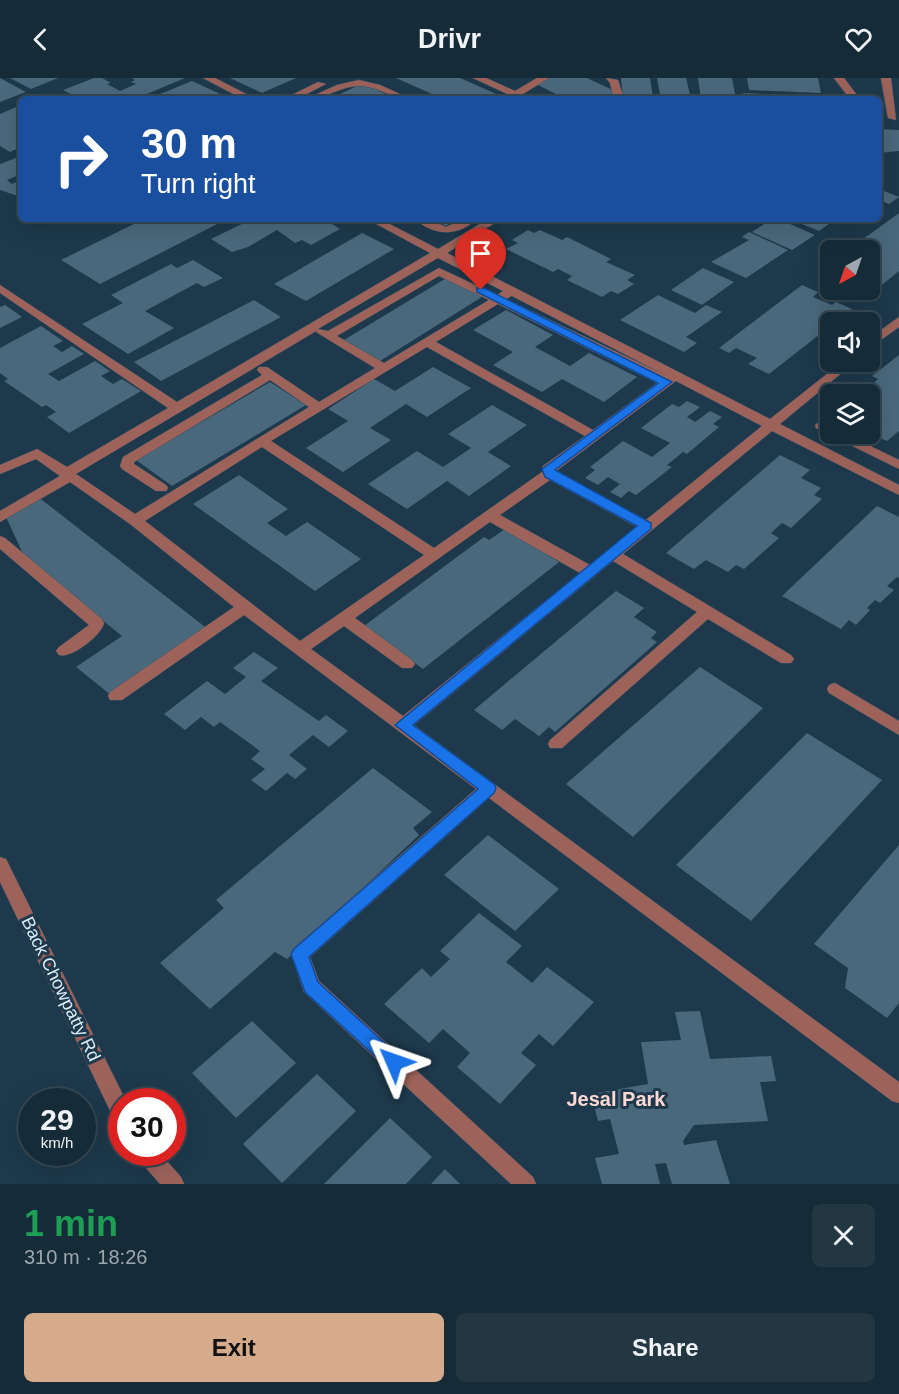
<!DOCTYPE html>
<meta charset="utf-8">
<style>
body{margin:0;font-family:Arial,sans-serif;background:#233743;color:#f1f3f6;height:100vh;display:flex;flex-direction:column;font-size:22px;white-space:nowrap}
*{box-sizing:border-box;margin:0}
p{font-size:20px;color:#9ea7ae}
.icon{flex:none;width:33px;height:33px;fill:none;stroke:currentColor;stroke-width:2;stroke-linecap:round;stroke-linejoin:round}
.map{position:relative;height:1106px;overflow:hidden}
.details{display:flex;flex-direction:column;background:#162b38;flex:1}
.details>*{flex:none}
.hud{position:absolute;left:18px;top:18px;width:864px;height:126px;border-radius:9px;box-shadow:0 6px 24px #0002,0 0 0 2px #354753;background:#1a4fa0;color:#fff;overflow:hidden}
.needle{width:39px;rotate:220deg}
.tools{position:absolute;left:820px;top:162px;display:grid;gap:12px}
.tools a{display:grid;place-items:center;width:60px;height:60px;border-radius:9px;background:#162b38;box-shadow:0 6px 24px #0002,0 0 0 2px #354753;font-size:30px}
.speed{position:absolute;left:18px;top:1010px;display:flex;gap:12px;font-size:30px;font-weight:700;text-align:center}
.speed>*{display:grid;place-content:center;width:78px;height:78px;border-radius:50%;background:#162b38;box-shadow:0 6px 24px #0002,0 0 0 2px #354753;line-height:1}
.speed small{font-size:15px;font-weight:400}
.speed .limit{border:9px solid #d22;background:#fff;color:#111}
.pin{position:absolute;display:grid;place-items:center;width:51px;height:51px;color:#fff;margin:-62px -26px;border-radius:50% 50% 50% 0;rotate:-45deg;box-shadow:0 0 6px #0007}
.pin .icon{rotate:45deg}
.me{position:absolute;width:66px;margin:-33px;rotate:313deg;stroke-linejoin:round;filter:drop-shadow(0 0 4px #0008)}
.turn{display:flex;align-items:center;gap:21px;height:126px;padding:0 24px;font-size:27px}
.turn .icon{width:78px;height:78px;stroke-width:2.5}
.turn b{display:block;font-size:42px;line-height:51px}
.round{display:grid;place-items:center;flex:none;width:63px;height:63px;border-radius:9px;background:#233743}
.head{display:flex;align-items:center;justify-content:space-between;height:102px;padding:0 24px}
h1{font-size:36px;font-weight:600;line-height:45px;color:#1e9e55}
.cta{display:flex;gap:12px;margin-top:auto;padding:12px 24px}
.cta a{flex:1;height:69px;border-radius:9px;background:#d6ab8b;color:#111;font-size:24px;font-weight:600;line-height:69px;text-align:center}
.cta a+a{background:#233743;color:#f1f3f6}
header{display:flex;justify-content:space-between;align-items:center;height:78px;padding:0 24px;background:#162b38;font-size:27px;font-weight:600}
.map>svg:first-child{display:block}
.building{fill:#4a687c}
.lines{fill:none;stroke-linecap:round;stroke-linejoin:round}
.lane-casing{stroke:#3b5667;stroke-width:1}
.street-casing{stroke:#3b5667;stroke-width:1}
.lane{fill:#9d635b;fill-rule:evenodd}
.street{fill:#9d635b;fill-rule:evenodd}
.route{fill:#1a73e8;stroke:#114b97;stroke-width:1.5}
.labels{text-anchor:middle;stroke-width:6;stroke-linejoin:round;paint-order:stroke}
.near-street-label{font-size:18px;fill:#dbecf7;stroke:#1d394b}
.near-neighbourhood-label{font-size:20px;font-weight:bold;fill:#fcd9d4;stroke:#1d394b}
</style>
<header><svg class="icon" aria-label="back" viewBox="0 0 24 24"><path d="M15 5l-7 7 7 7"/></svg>Drivr<svg class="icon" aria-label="heart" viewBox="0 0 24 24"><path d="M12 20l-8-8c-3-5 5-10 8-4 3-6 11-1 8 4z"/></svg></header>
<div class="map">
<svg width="899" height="1106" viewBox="0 0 899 1106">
<rect width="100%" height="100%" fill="#1d394b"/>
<path class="building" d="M0,0l26,14 -26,10z
M10,0h48l-27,11z
M94,0h8l9,5 -4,1 13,7 16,-7 -5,-2 4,-2 -3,-2h53l-50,21h-55l-17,-9z
M230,0h66l-34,15z
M396,0h64l43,19 -5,2h-55z
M549,0h38l30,14 -16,7h-35l-30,-15z
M621,0h29l3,19 6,2h-36z
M657,0h29l5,21h-30z
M698,0h34l4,21h-35z
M747,0h71l3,15 -72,-3z
M192,3l39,18h-83z
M363,5l31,15 -64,1z
M743,15l90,4v2h-89z
M21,27v42l-11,5 -10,-6v-32z
M879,51l20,1v21l-20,2z
M21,78v18l-14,6 5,4 9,-4v17l-21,-7v-26z
M879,111l20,8 -10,7 -10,-4z
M899,135v58l-21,17 -8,-3v-35h-22z
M144,141h83l-127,65 -39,-24z
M252,141h77l6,3 -3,2 8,5 -29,16 -9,-5 -7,3 -18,-13 -29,17 -16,5 -21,-13z
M432,141h25l-11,7z
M772,141h7l36,16 -23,15 -40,-18z
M790,141h46l-17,12z
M528,152l6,3 6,-3 22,10 5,-3 44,22 -5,3 29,13 -8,5 7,4 -16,10 -7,-3 -9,6 -35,-17 5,-4 -14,-7 -5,3 -47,-23 12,-6 -6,-3z
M749,154l39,18 -42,28 -35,-16 38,-22 -7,-3z
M362,155l32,16 -88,52 -32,-17z
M193,182l30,18 -19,9 -7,-4 -52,28 29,17 -46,26 -46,-30 41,-21 -12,-8 60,-31 6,4z
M703,190l31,14 -32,23 -31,-15z
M448,199l37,18 -105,66 -36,-21z
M802,207l16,7 -5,5 19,8 4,-3 16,7 -83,65 -21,-10 9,-6 -21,-10 -7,5 -10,-5z
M658,217l37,18 11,-8 16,7 -36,25 11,6 -13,9 -64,-32z
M254,222l27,17 -120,64 -27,-19z
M5,227l17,12 -22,11v-21z
M506,232l47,25 -18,12 35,19 19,-13 48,24 -33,25 -42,-23 -20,13 -49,-27 20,-13 -40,-22z
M41,248l22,15 -10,5 9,6 10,-6 12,8 -36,20 11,7 36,-20 15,10 -9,5 12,8 9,-5 19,12 -72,42 -22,-16 9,-5 -10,-7 -4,2 -38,-26 4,-2 -8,-6v-25z
M899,277v76l-12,10 -7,-3 -7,5 -19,-9h16v-40h-20l13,-10 6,3 9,-8 -6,-3z
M433,289l38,21 -44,29 -21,-13 -36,24 21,12 -48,32 -37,-24 42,-27 -20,-12 46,-30 21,12z
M270,304l36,23 -134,81 -36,-26z
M687,323l13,6 -13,10 8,5 15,-11 12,6 -9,7 6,3 -32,27 -4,-2 -16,13 5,2 -36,28 -7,-4 -8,7 -11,-6 10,-8 -12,-7 -10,8 -13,-7 10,-8 -5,-3 33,-26 29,16 18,-14 -29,-15 31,-24 7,3z
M492,327l35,20 -39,27 23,14 -42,30 -22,-15 -40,28 -39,-25 49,-33 26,16 28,-19 -23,-14z
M780,377l30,15 -9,8 20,10 -7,7 8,4 -31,29 -9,-5 -11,10 8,5 -35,31 -8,-4 -8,7 -22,-12 -12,9 -28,-16z
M239,397l49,34 -21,14 19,13 21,-14 54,37 -46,32 -122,-87z
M37,418l172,134 -97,66 -36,-29 46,-31 -97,-78 -20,-43z
M877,428l22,11v61l-2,-1 -10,9 7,4 -14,13 -5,-3 -8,8 3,2 -14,15 -7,-5 -8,9 -59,-33z
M505,451l54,33 -136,107 -59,-43 120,-89 5,3z
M616,513l28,17 -10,9 23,15 -6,6 6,4 -102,90 -6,-5 -10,9 -24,-17 -13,11 -28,-20z
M254,574l24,16 -17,13 58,40 7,-6 22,16 -19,16 -16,-12 -24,20 18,14 -12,10 -8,-6 -21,18 -15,-11 14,-11 -14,-10 9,-8 -40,-29 -6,5 -13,-10 -16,13 -21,-16 43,-33 18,13 21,-17 -13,-9z
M700,589l63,41 -130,129 -67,-53z
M807,655l75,47 -131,141 -75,-56z
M373,690l59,44 -19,16 6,7 -132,124 -12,-7 -65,57 -50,-46 64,-55 -8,-8z
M488,757l71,54 -44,42 -71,-56z
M899,767v158l-12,15 -42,-30 3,-20 -34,-24z
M479,835l43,33 -16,16 26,21 15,-16 47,35 -41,44 -14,-12 -18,19 15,12 -36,39 -43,-37 13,-14 -27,-24 -14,14 -45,-39 38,-36 9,9 19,-18 -10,-8z
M700,933l10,48 61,-3 5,25 -16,1 8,39 -74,4 -11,16 1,4 32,-5 14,44h-58l-6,-21 -11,1 5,20h-58l-7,-26 24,-4 -9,-35 -12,2 -7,-27 57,-10 -7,-42 40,-2 -6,-28z
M252,943l44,42 -60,55 -44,-45z
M317,996l39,37 -74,72 -39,-39z
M390,1040l42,39 -26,27h-82z
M445,1091l15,15h-29z"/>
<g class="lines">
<g class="lane-casing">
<path id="lane" d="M114,141h14l-10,5 -4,-1z
M835,605l64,38v14l-70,-42 -2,-4 2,-4z"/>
</g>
<g class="street-casing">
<path id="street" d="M203,0h12l41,21h-13z
M473,0h13l29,13 22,-13h12l-26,16 8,5h-13z
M606,0l12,2 6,19h-10l-4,-16z
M834,0h10l16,21h-10z
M881,0h10l5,42 -8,-2z
M359,2l21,5 31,14c-18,0 -32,-12 -50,-13 -19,-1 -35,13 -55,13l31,-14z
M318,4l8,2 -29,15h-13z
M367,141h13l58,30 50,-30h13l-54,34 323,166 72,-57h13l-75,62 119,61v10l-127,-64 -149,123 168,101 3,4 -3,4h-10l-73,-44 -146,129h-12l-2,-4 2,-4 147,-128 -84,-51 -199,164 485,357v21l-7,-2 -403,-303 -179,159 9,24 214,196 3,7h-25l-207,-192 -13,-38 3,-6 182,-159 -232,-174 -122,85h-12l-2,-4 2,-4 124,-85 -104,-83 -60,-42 -70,40v-11l60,-35 -24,-17 -36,15v-9l37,-16 30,18 101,-59 -168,-115v-8l177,117 253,-149zM438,180l65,33 -6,4 -58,-27 -111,63 -10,-2zM439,198l50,24 -105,63 -47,-27zM512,218l155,80 -161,-77zM498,226l159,79 -64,47 -157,-88zM318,252l-2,2 59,36 -56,34 -52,-35h-8l-2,3 5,5 -139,82 -3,9 2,3 34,22h10l2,-3 -2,-3 -32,-21v-2l136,-82 39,27 -174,107 -59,-40zM427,269l158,89 -42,30 -1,6 -108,76 -163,-107zM676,303l86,45 -116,94 -91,-48zM262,369l162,108 -124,86 -155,-120zM550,402l87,47 -47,38 -90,-50zM490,444l90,51 -177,143 -92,-67 33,-23 58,42h10l3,-4 -3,-4 -57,-42z
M415,141h13l18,8 17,-8h13c-17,18 -43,17 -61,0z
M899,239v10l-29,21v-10z
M821,343l10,4v9h15l53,26v9l-83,-41 -1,-3z
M0,458l5,2 97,81 2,4c-2,12 -33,36 -45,32l-3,-4 3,-4 30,-22 -89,-76z
M0,779l6,2 120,242h-4v22l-7,-2 -115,-239z
M135,1074h24l22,25 3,7h-24l-22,-25z"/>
</g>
<use href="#lane" class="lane"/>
<use href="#street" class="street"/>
</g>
<path class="route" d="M477,210h7l188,94 -117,88 96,53v6l-238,196 81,59 2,4 -2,5 -185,164 9,25 82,75 3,5 -3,6 -6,3 -6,-3 -83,-76 -14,-38 3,-5 184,-160 -83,-64 242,-199 -92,-49 -3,-8 116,-86 -181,-91z"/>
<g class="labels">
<g class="near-street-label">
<text transform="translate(61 911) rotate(64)" y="6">Back Chowpatty Rd</text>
</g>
<g class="near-neighbourhood-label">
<text x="616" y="1028">Jesal Park</text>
</g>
</g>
</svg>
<div class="tools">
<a><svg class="needle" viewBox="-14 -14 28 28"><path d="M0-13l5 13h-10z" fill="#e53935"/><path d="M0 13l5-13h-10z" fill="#9ea7ae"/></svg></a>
<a><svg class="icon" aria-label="sound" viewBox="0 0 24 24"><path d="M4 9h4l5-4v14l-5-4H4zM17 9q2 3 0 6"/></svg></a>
<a><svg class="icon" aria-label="layers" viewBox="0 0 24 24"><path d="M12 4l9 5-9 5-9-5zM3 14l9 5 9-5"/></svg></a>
</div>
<div class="speed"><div>29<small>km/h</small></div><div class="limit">30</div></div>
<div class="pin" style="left:481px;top:212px;background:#d93025"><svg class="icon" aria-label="arrive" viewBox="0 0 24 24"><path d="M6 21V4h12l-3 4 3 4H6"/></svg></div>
<svg class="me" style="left:394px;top:984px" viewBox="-20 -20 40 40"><path d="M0-17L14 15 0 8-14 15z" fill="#1a73e8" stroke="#fff" stroke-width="4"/></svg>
<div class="hud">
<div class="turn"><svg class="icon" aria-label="right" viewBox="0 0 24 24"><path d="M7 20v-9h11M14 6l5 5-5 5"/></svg><div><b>30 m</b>Turn right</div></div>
</div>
</div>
<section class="details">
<div class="head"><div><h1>1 min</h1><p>310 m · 18:26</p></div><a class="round"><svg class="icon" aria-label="close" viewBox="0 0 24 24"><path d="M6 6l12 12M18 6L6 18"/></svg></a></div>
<div class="cta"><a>Exit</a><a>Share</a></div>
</section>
